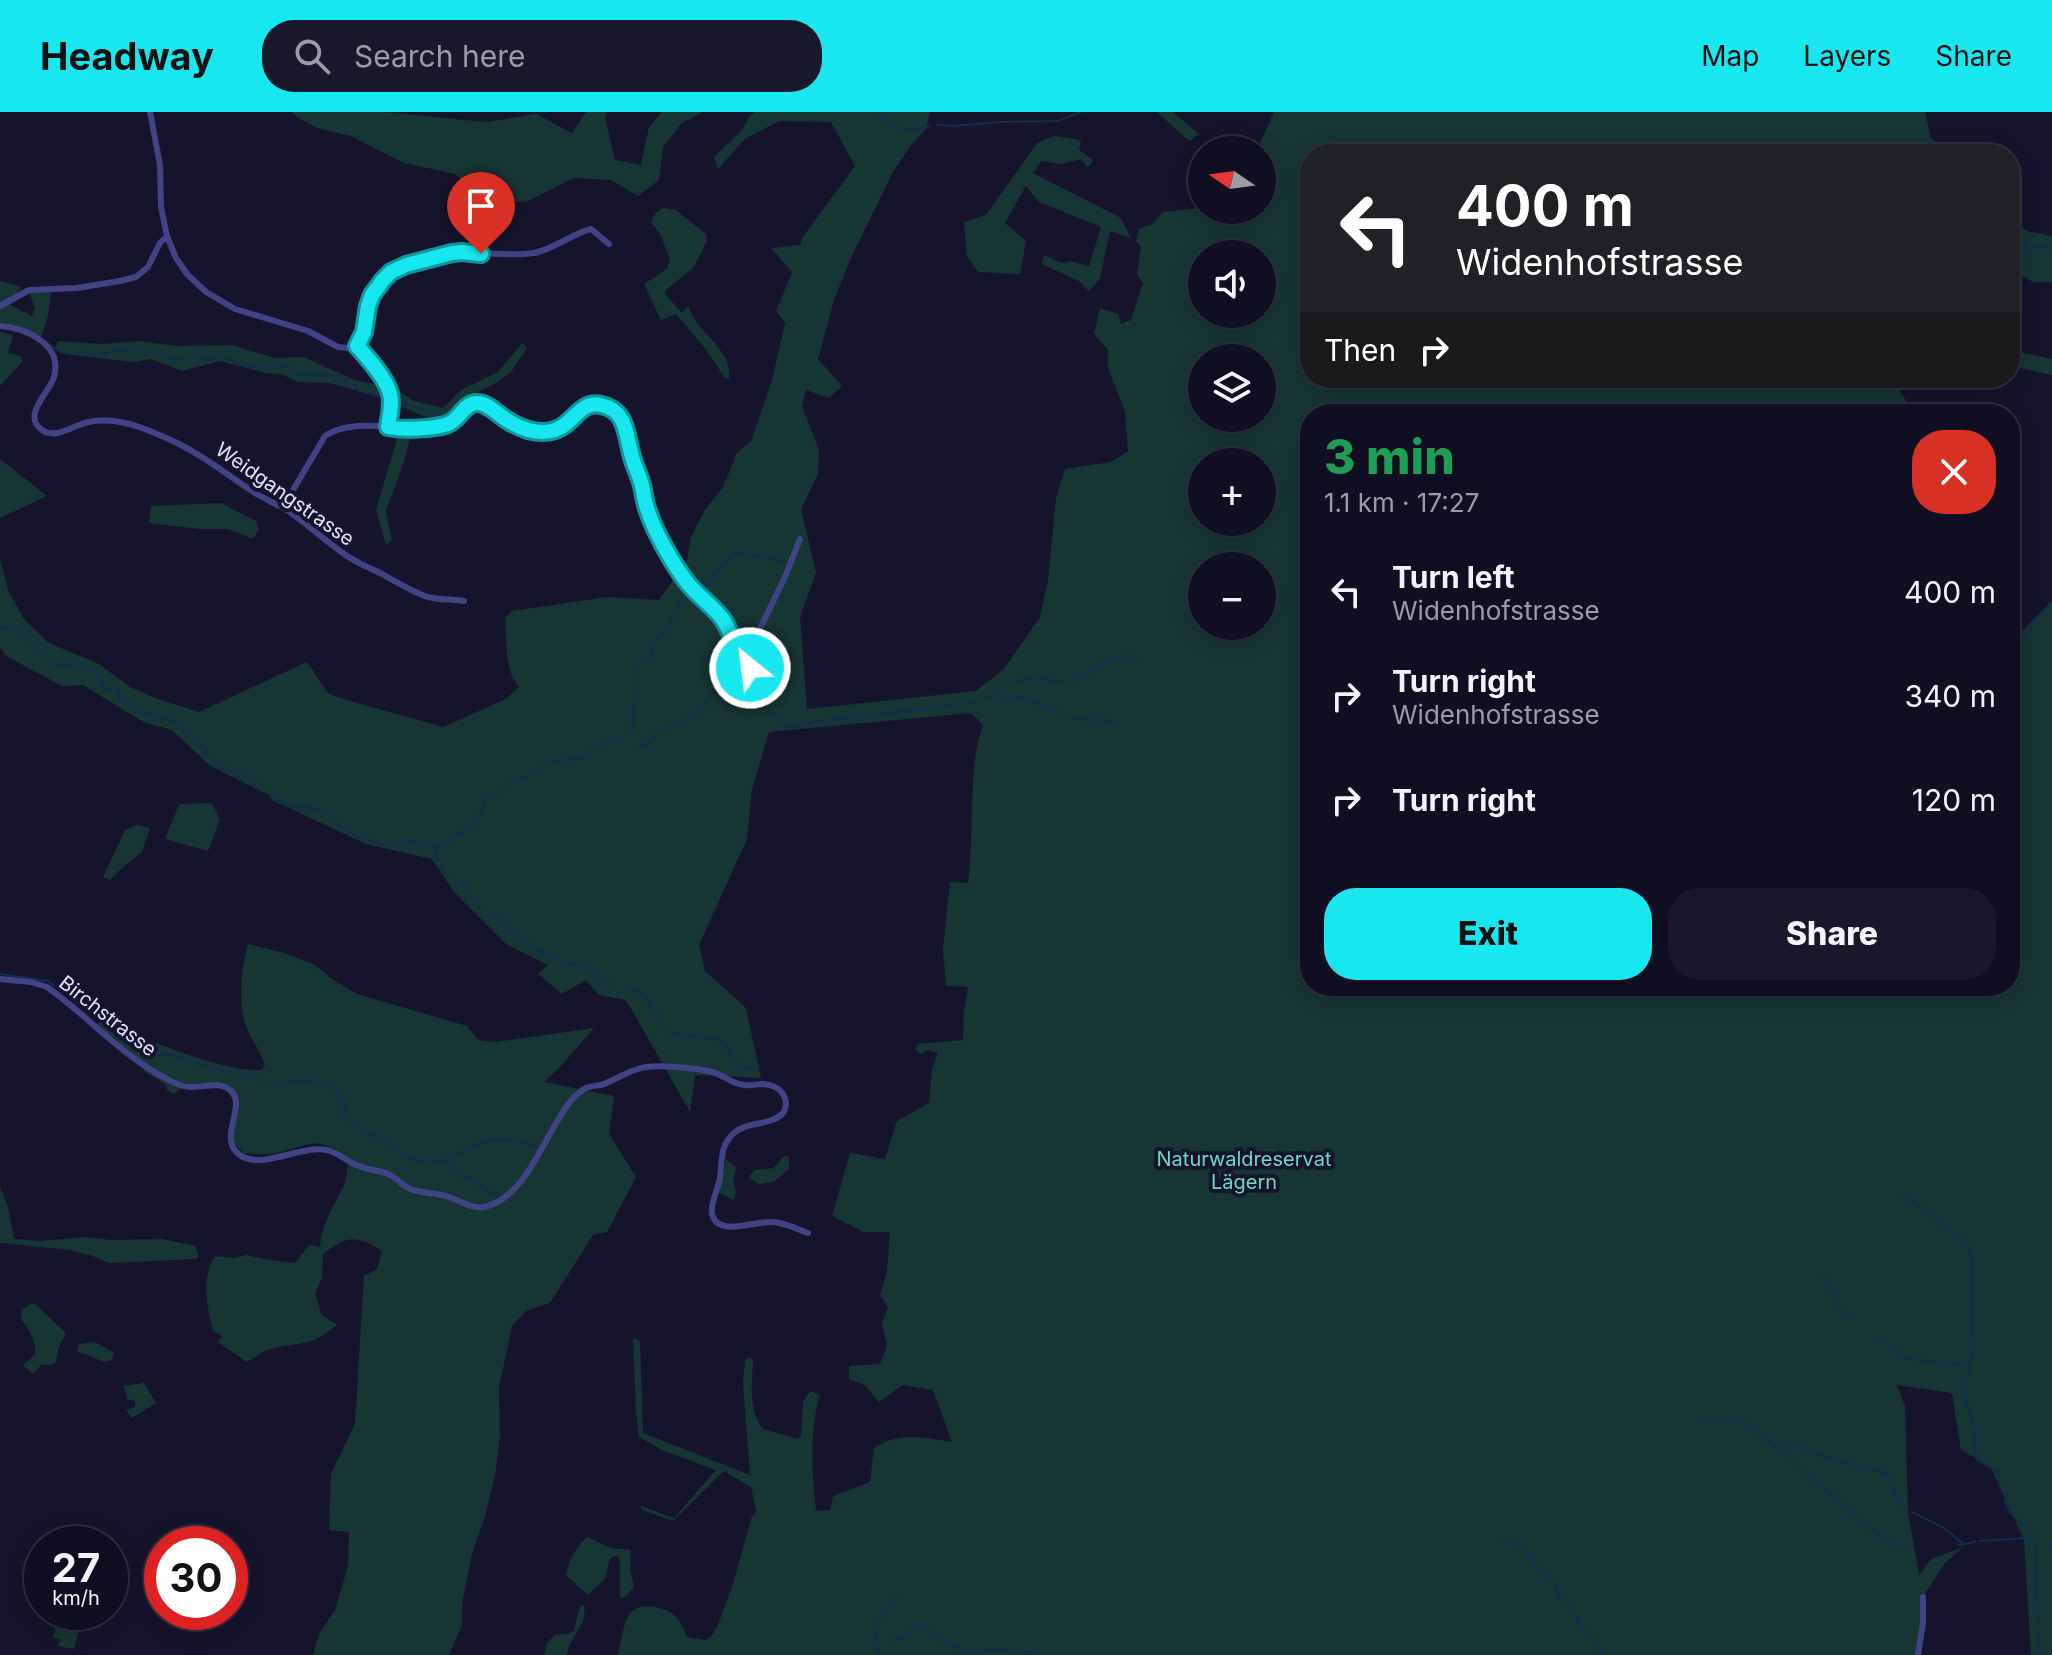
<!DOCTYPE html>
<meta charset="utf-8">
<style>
body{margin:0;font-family:Inter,sans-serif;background:#19182a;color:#f1f3f6;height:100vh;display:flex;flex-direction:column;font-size:30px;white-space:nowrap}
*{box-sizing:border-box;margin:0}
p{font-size:26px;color:#9c9ca5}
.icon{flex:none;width:44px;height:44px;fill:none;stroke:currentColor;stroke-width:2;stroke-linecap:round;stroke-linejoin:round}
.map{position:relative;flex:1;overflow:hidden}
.panel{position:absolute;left:1300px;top:292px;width:720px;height:592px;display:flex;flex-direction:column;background:#100f21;border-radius:32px;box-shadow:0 4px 20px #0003,0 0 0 2px #302f3f}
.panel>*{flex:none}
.top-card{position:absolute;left:1300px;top:32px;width:720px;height:244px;border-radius:32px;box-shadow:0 4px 20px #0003,0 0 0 2px #302f3f;background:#202124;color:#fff;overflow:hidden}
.needle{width:52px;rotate:283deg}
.tools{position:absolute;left:1188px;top:24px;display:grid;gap:16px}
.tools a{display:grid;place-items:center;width:88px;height:88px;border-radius:50%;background:#100f21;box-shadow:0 4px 20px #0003,0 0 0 2px #302f3f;font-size:40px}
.speed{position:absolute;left:24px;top:1414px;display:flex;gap:16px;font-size:40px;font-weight:700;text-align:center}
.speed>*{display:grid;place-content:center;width:104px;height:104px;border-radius:50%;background:#100f21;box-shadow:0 4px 20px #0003,0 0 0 2px #302f3f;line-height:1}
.speed small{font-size:20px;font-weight:400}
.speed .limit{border:12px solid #d22;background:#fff;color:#111}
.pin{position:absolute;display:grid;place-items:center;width:68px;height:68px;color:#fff;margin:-82px -34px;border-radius:50% 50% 50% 0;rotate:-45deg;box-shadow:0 0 8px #0007}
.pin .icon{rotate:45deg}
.me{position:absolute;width:88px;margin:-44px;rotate:331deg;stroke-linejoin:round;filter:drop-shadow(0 0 6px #0008)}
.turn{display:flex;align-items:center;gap:28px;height:168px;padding:0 24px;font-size:36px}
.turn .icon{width:104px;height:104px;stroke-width:2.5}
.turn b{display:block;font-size:56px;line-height:68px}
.then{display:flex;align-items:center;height:76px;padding:0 24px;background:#0003;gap:16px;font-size:30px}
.round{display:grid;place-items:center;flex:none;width:84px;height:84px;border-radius:32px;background:#19182a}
.summary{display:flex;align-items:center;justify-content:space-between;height:136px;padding:0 24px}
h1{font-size:48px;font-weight:800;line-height:60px;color:#1e9e55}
.button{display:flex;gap:16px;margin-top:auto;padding:16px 24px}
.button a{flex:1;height:92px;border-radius:32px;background:#19e7f0;color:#111;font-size:32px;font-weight:800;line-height:92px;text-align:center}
.button a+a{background:#19182a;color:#f1f3f6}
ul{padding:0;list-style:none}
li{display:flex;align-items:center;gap:24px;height:104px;padding:0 24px}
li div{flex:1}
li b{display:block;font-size:30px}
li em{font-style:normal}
header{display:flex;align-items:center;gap:48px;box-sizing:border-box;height:112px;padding:0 40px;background:#19e7f0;color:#111}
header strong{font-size:38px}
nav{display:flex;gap:44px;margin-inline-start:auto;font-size:28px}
.search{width:560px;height:72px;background:#19182a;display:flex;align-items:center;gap:20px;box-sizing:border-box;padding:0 28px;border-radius:32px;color:#9c9ca5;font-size:30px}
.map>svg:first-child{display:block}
.green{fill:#173533;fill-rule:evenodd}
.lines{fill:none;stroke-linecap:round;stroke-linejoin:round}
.stream{stroke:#132d50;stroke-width:2}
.street{stroke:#424387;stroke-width:6}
.route-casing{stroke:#10969c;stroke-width:20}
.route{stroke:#19e7f0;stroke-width:14}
.labels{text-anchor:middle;stroke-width:8;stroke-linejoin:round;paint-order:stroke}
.street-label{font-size:20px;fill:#e2e0fd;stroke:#16142c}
.park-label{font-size:20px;fill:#6fdaba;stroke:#16142c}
</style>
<header>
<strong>Headway</strong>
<div class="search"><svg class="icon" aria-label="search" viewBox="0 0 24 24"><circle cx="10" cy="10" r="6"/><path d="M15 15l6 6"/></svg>Search here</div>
<nav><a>Map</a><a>Layers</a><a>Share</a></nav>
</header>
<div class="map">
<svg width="2052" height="1543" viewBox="0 0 2052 1543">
<rect width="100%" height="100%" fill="#16142c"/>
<path class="green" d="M292,0h91l103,10 50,-8 36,19 14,-21h21l-2,5 10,43 26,5 8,-38 13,-15h41l-21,11 -19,24 -4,33 -21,16 -27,-16 -38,-2 -47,24 -48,-2 -22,-26 -52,-11 -53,-27 -34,-8 -20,-11z
M755,0h175l-4,17 -15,16 -18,27 -43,88 -16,40 -16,59 24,27 -13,12 -23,-8 -4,16 17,44 -1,24 -17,35 15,64 -16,44 7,92 169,-18 28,-22 36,-52 8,-37 8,-82 9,-29 46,-7 17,-11 -3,-39 -17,-44v-18l-14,-16 6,-26 18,6 3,10 10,-4 12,-37 -6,-9 4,-27 -5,-6 3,-12 13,-5 11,-12 39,-4v2h60v-60h-5l17,-38h651l6,26 22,16h-643v224h581l24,36h-605v572h700v-343l42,-42v1054h-21l-7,-115 -34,-74 -29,-16 -9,-57 -55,-8 8,21 3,107 11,62 12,-16 32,-12 -19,17 -21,33 -5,58h-1300c3,-12 4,-27 10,-38 7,-16 34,-12 46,-2 7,6 10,14 13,22l18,3 6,-3 6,-10 16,-43 18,-65 5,-8 -5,-24 -27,-16 -51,50 -31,-11 -1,-4 33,12 42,-48 -52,-19 -25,-14 -3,-25 -3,-74 7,3 3,92 107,42 -7,-92 2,-23 5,-3 3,3c-1,23 -5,51 10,69l35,10 3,-3 2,-34 7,-11 10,4c-11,36 -8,79 -4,116l14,-1 3,-14 37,-14 4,-34c25,-17 50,-10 78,-6l-19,-52 -30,-5 -24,17 -15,-18 -15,-4v-14l31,-2 7,-18 -5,-23 6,-16 -8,-12 7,-24 3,-39h-26l-32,-16 18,-63 35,6 12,-38 32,-18 3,-34 6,-16 -10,-3 -8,4 -5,-5 3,-5 45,-4 1,-28 4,-25 -22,-1 -3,-37 7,-67 18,1c7,-49 -1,-115 15,-158l-12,-12 -202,19 -17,57 -5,50 -48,106 6,26 41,37 15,70 -66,-3 -5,37 -64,-112 -27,-5 -13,-15 -24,14 -24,-20 10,-9 -42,-21 -51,-51 -23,-34 -66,-15 -94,-44 -3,-5 -60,-30 -37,-35 -29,-8 -60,-37 -21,1 -56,-30 -6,-9v-88l8,31 16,29 25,24 50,21 31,23 28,12 41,13 108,-50 21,31 15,6 100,28 63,-28 13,-12c-15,-17 -12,-47 -14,-69l7,-7 95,-14 52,3 28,-40 4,-23 14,-27 18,-23 14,-34 14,-12 21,-61 13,-57 -9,-12 16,-39 -21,-24 29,-3 2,-7 53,-72 -24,-44 -52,-1 -34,18 -27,30 -4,-12 29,-28 6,-12zM1202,142h60v60h-60zM1202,246h60v60h-60zM1202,350h60v60h-60zM1202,454h60v60h-60z
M1157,0h16l26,22 -10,7z
M1054,24l27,4 -2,10 14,10 -5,8 -7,-9 -19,5 -21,-3 -8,12 88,45 10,20 -21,-7 -10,48 -11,12 -10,-10 -37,-17 2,-9 18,8 8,-2 19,5 12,-39 -62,-25 -13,-16 -21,37 21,18 -6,33 -42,-2 -11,-16 -3,-34 22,-7 51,-72z
M663,96l13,2 30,24 1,7 -13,26 -28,23 -1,4 17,19 6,-7c4,8 8,17 14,23 12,13 30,30 27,49h-4l-20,-30 -29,-34 -15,6 -17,-36 23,-15 3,-10 -10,-25 -9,-12 5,-9z
M2010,110l20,10 22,4v46h-19l-23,-13z
M0,169l21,6 -11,18 22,11 3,-8 -6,-16h22l-3,24 -7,21 -15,-8 -26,-6z
M0,220l13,3 -5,18 13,3 2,5 -23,25z
M58,229l44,3 36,-3 39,5 54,-1 44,13 29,-1 50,23 40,8 20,13 29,7 19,-19 36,-17 24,-29 5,5 -16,24 -17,12 -33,16 -8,31h-30l-13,6 -6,25 -18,49 6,29 -6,5 -10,-35 22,-74 28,-19 -57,-24 -40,-10 -31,-1 -17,-8 -15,-1 -46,-12 -38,10 -31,-12 -18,3 -69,-8 -9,-6z
M2010,238l42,9v16l-42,-9z
M0,347l47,37 -47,22z
M221,391l35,18 3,8 -6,10 -25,-10h-29l-50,-6 2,-17z
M212,691l8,16 -12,32 -43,-12 14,-35z
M137,713l13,3 -8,24 -19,15 -13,13 -7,-3 22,-47z
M248,832l36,9 31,12 17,14 25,15 110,32 11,14 17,2 99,-14 -33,38 -17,16 70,14 -5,38 27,43 -29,55 -14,3 -43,68 -24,8 -14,15 -13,62 1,48 -5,39 -10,41 -13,38 -10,50v21l-13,30h-136l6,-21 16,-24 13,-44 1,-34 -20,-2 2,-56 24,-50 9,-148 13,-7 5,-18c-26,-16 -34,-16 -59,3l-1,24 -7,16 7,21 15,10c-26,22 -38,17 -67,24 -8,2 -16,9 -23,13l-29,-20 5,-6 -10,-5c-6,-24 -12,-54 2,-75l20,2 11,-3 18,4 31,4 14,-18 11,2c3,-30 15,-40 25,-65 3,-8 2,-17 3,-25 -35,-23 -37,-11 -73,-4 -10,2 -21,1 -32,0l-11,-13 2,-38 -8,-13c-17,-2 -39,-8 -53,5l-6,-4 -1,-5 -21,-13 -4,-10 -44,-36 1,-4c26,9 52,19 77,28 28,10 56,20 86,20l4,-5c-4,-12 -11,-22 -17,-34 -11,-25 -7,-61 0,-87z
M784,1044h5v13l-14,12 -16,3 -10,-6 5,-8 20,-2z
M726,1047l10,9 -3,14 3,9 -2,9 -15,-7z
M0,1075l8,20 6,32 26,2 46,-4 25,3 51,-1 33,7 4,11 -4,2 -86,4 -19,-8 -20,-5 -70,-7z
M34,1191l32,30 -6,11 -5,20 -14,1 -8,9 -10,-9 12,-10c2,-14 -6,-25 -14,-36l1,-10z
M95,1230l19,11 -2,7 -8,2 -27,-11 2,-7z
M144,1271l12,20 -24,15 -6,-8 9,-3v-6l-8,-2 -3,-13z
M587,1425l24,11 20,2 -1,20 4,17 -8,9 -6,3v-37l-2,-7 -8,3 -5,21 -17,16 -22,-20c3,-15 9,-27 21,-38z
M584,1493c4,21 -15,32 -17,50h-23l3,-12 8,-8 13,-1 6,-4 6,-23z
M60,1500h23l-9,37 -16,-3 2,-7 -7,-1z"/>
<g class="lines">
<path class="stream" d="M875,0c17,17 32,21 55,14
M937,13l18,1 45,-4 58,-1 22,-9
M2013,124c7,4 9,11 17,13
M2010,151l26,-17 16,2
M51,234l10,6 10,2 14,-2 13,4 18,-5 32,1h7l3,3 3,-2 13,7c10,-3 24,-4 34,0l5,-2 13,-1 20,10 20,-2 25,2c7,15 19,3 29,9l3,-3 14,4 1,2h5l2,5 10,1 5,6 27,7
M395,289l45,14
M691,472l17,-3 27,-29 52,10
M684,483l4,-7
M674,502l6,-13
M0,515l19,3c4,4 7,10 11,14 7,6 14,3 17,13l9,8 22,-1 11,6h6l6,10 2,8 6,1 9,-2 2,13 12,2 9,10 37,11 10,12 18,14 2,8 5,2 6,8h5l8,5h9l4,5 11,3 9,7
M2017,557l-3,-22 32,-38 6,-5
M1075,568c19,-8 31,-22 53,-25l5,5 7,3
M635,570c-2,-20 0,-14 15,-24l3,-15 5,-6 7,-5 7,-14
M1009,571c9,0 14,-4 22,-5 12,-3 22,7 35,3
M757,575l7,19 14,13
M981,586l11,-1 9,-12
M1002,586l11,1 8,-2 40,16
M872,603l104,-13
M1069,604l6,3 38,2
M779,611l4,3 11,1 19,-5 54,-6
M632,619l3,-42
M661,619c11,-7 24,-9 35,-16 7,-5 8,-9 12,-15 5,-8 22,-21 32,-20 1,0 11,4 12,4
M2010,631c13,-20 13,-37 10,-59
M638,632l9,1 9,-10
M272,682c9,10 18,16 30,11l22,8 34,25 8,-4c1,0 9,9 10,9 17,9 32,-9 46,3l10,-2 2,2 4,15
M434,734l17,-3 4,-7 20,-11 11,-25 16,-9 8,-10 16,-4 22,-15 36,-4 15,-14h6l19,-6
M440,754l4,7 23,15 15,23
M489,804l7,1 9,6 9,11 12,7 8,8 15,5 14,8 20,4 15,6 2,8 11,5
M0,862l48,7 81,61 22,7 6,6 13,-1 50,17 16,1 21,6
M625,875l20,8 7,16 11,10v6l7,6 50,7 10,12 2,8 17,9 11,-3
M262,970c9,5 17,6 26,0 24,0 51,-5 58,25l-4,7 2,2c7,4 13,9 19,14 5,4 11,5 17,8 14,8 26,21 42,24 24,5 47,-18 70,-22 16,-2 32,3 48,7
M445,1050l19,15 7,1 16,13 13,4
M1900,1080l68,52 3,11 1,70 -2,19 2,10 -3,18 -8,9 13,48 2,30 19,11 4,5 -1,5 10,16 -3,5 5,11 25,24
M1822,1164l15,20v9l3,5 10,5
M1878,1224l29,23 61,6
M1725,1308h18l146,123 22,8
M1700,1309l18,-1
M1775,1334c15,-3 24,-2 37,7l75,21 11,27 6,5
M1912,1400l32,16 18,15
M1501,1427l20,6 16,22 18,15 4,15 12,9 12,25 4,2
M2035,1428l3,87
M1979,1429l47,-3 7,-3
M1958,1433l17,-3
M2048,1435l4,-1
M2039,1522l1,21
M1592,1526l10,14 5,3
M890,1530l20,-7 1,-6 10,-5 16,10 1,4 29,14 9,1 9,-3 17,-1 30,5 8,-5
M878,1543c1,-5 -1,-9 -1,-14 -3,-15 8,-33 20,-43"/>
<path class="street" d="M150,0l10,53 1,42 6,29 9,22 11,16 19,18 29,17 73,22 30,16 10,1 9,-2
M0,194l29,-16 48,-2 43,-7 16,-4 12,-10 12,-24 7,-7
M0,214c26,2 63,18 54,51 -4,15 -33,38 -12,53 14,10 32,-5 46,-8 31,-6 59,7 87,20 28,13 51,32 77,49 13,9 29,14 42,24 18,13 34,28 53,41 12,8 25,13 37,19 14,8 29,17 44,22 11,3 25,2 36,4
M357,234c11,12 30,31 33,48 3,11 -1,23 -2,33l14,2 43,-4 9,-5 13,-13 10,-4 10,3 30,20 27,6 17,-4 20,-19 7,-4 11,-1 13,6 9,8 5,7 6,33 10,28 5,25 7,16 29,50 41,45 19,40 5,6 5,-1 2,-3 -3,-13 2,-10 31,-64 15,-38
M357,234c15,-24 3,-44 27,-68 13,-13 57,-26 76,-26 25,0 49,5 74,1 21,-4 37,-19 57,-24l18,15
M283,395l42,-71c18,-12 42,-11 63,-9
M0,867l31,3 16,5c41,29 75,69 120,92 7,4 15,8 23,8 13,1 30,-7 41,4 17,15 -17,51 12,66 22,11 58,-12 84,-7 12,3 21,12 32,16 9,4 20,4 29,8 8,3 13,10 20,14 12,6 28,4 41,9 12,4 22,12 35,10 46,-10 62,-80 90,-110 3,-2 7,-6 10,-8 5,-3 11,-3 17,-4 15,-5 29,-16 45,-18 14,-2 52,1 66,5 12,3 21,13 33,13 6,1 12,-1 18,-1 17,1 27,13 21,28 -13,15 -35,8 -50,21 -14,12 -12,28 -14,45 -2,12 -10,25 -8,36 5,24 45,6 61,8 13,1 24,7 35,11
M1918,1543l5,-32v-26"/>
</g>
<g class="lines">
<g class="route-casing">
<path id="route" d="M481,142l-19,-2 -10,1 -46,12 -15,7 -8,8 -11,15 -4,11 -4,26 -7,14c10,11 30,33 33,48 3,11 -1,23 -2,33 15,3 46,2 60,-3 12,-5 16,-21 29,-21 11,0 19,10 27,15 14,10 34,18 51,12 18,-5 25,-30 46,-25 25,5 25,28 30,48 2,10 7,19 10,29 3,9 3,20 7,29 6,20 25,53 38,70 11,15 28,25 38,40 9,14 12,37 26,47"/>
</g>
<use href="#route" class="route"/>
</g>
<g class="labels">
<g class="street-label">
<text transform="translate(285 382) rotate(35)" y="7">Weidgangstrasse</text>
<text transform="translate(108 904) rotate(38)" y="7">Birchstrasse</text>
</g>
<g class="park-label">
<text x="1244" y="1054">Naturwaldreservat<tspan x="1244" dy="23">Lägern</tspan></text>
</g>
</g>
</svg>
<div class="tools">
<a><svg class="needle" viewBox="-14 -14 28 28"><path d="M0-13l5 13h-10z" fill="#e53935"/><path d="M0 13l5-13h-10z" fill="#9c9ca5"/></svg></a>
<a><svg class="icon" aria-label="sound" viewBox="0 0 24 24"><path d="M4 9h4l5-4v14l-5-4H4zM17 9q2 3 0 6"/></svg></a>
<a><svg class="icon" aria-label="layers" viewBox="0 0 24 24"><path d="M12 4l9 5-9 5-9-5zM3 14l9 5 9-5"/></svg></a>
<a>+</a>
<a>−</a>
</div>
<div class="speed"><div>27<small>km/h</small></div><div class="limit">30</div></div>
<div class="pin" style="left:481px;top:142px;background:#d93025"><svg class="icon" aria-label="arrive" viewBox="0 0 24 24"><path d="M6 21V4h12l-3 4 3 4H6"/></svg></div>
<svg class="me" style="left:750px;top:556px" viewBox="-20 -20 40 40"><circle r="17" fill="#19e7f0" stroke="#fff" stroke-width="3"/><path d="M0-11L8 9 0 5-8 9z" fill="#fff"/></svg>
<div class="top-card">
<div class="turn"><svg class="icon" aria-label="left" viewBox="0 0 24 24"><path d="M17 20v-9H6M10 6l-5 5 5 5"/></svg><div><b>400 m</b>Widenhofstrasse</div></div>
<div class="then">Then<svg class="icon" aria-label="right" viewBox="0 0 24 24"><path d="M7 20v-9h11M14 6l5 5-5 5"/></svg></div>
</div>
<section class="panel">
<div class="summary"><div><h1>3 min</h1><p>1.1 km · 17:27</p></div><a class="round" style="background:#d93025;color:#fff"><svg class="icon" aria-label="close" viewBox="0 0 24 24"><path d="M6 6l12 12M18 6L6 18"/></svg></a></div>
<ul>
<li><svg class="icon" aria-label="left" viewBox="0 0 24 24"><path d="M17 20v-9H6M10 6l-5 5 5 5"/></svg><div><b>Turn left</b><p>Widenhofstrasse</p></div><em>400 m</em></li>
<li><svg class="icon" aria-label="right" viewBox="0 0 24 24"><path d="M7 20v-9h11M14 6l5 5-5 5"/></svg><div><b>Turn right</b><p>Widenhofstrasse</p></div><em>340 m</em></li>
<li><svg class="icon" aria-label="right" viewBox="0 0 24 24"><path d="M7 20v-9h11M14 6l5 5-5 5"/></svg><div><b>Turn right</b></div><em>120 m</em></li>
</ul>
<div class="button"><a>Exit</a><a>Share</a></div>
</section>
</div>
